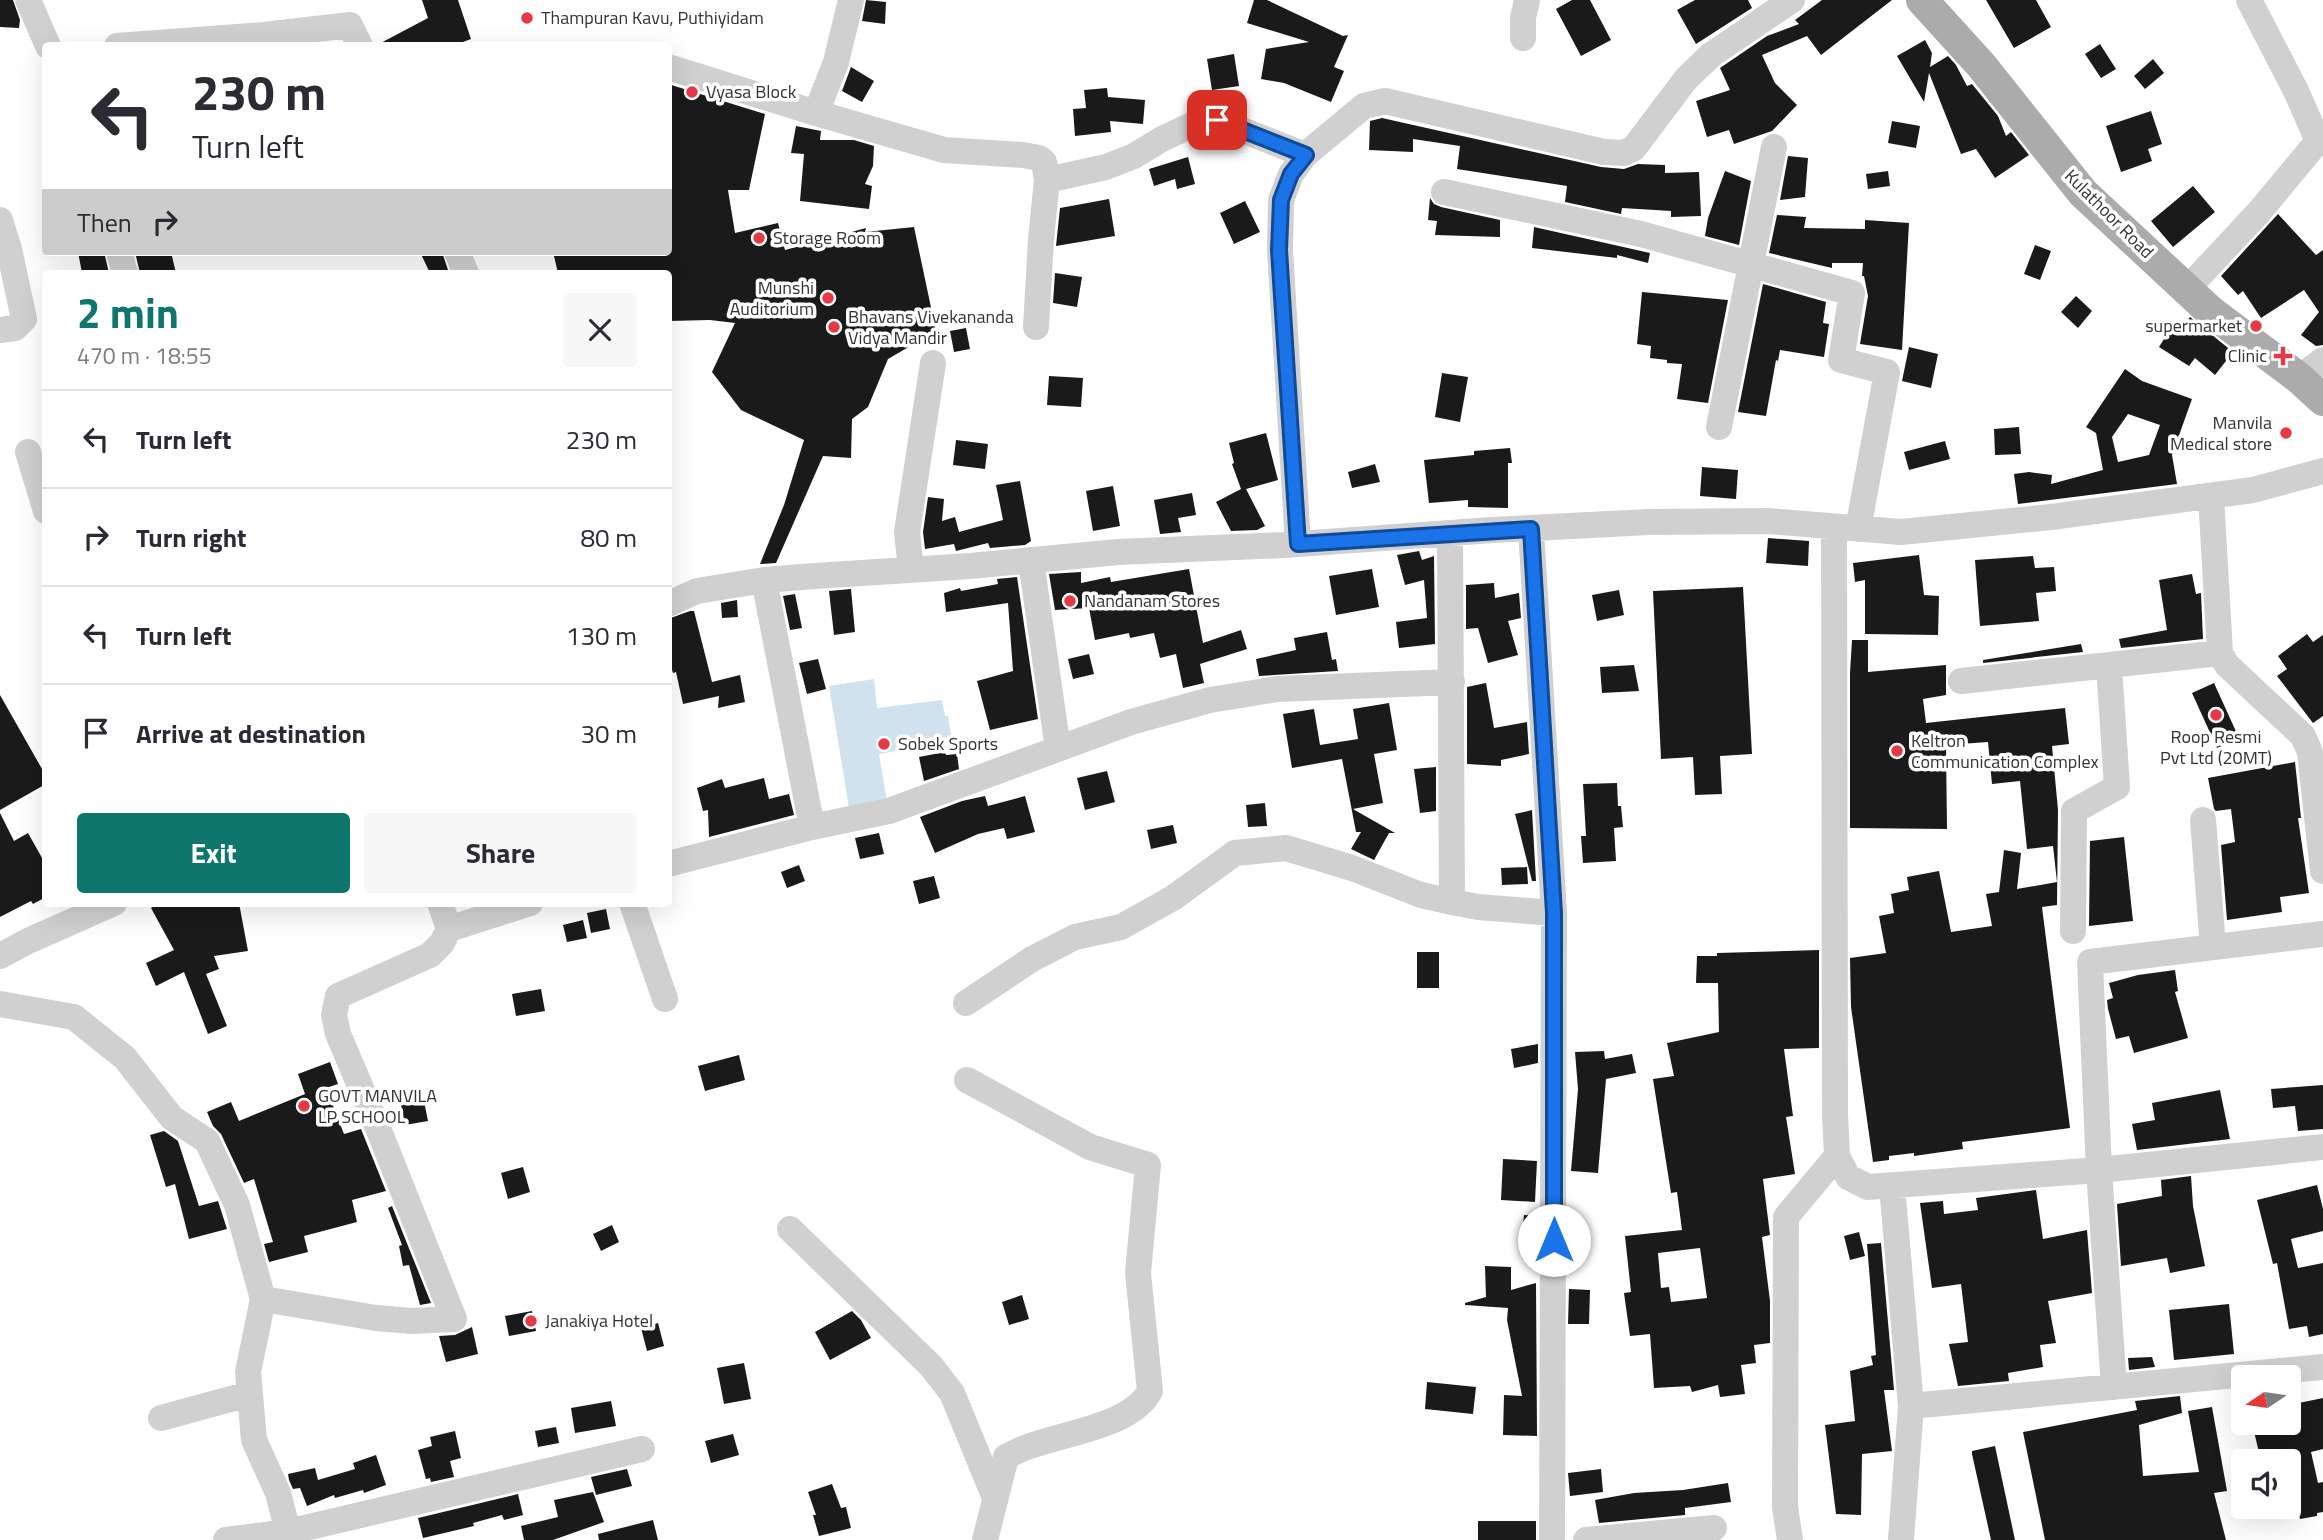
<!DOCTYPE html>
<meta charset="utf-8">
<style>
body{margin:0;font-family:"Titillium Web",sans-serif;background:#f7f7f7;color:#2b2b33;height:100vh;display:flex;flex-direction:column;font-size:26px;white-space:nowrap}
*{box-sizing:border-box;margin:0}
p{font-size:23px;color:#7c7c81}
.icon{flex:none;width:38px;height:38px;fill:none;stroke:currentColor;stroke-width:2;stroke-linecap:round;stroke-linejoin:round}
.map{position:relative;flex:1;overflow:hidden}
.side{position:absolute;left:42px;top:270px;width:630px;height:637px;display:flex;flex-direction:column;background:#fff;border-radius:7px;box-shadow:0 7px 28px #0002}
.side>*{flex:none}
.guide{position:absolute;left:42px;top:42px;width:630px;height:214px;border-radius:7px;box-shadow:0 7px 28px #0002;background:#fff;color:#2b2b33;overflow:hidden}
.needle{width:46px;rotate:257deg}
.tools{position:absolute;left:2231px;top:1365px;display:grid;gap:14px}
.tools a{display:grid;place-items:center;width:70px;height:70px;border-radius:7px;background:#fff;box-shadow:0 7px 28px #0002;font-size:35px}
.pin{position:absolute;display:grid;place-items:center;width:60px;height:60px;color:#fff;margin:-30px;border-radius:14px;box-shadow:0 4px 10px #0006}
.me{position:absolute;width:77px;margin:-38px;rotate:0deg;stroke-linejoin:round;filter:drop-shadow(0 0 5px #0008)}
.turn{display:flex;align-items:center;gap:24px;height:147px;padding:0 35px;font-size:32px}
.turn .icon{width:91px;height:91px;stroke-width:2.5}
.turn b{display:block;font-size:49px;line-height:60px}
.then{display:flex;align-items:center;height:66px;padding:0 35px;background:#0003;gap:14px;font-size:26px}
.round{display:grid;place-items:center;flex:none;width:74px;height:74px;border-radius:7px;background:#f7f7f7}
.overview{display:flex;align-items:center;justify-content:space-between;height:119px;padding:0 35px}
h1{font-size:42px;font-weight:700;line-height:52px;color:#0f766e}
.cta{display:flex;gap:14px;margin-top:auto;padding:14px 35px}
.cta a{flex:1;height:80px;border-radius:7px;background:#0f766e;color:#fff;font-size:28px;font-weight:700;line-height:80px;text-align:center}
.cta a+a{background:#f7f7f7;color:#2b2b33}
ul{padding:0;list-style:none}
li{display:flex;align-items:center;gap:21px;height:98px;padding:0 35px;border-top:2px solid #e1e1e2}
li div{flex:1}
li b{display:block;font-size:26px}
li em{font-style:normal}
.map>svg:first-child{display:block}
.water{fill:#cfe2ee}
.building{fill:#1a1a1a;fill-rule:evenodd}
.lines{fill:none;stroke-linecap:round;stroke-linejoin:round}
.minor{stroke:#d0d0d0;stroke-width:26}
.major{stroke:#ababab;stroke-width:32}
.route-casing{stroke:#114b97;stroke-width:18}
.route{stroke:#1a73e8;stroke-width:12}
.poi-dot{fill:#e63946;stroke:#fff;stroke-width:2.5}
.labels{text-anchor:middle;stroke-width:7;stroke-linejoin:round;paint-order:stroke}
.poi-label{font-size:18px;fill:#333;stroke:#fff;text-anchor:start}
.street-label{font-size:18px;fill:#333;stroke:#fff}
</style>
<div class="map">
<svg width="2323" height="1540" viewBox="0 0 2323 1540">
<rect width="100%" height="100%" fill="#fff"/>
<path class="water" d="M874,679l3,29 65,-8 3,16h3l4,25 -73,13 9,54 -38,6 -21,-128z"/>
<path class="building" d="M0,0h13l7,20 -1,8 -19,-1z
M422,0h36l13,39 -19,7h-77l53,-28z
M866,0l20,2 -1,22 -23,-3z
M1254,0h13l76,36 5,-1 -14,32 10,4 -13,31 -47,-19 -23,-4 5,-30 43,-7 -62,-19z
M1572,0h18l21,40 -30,16 -25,-47z
M1695,0h53l4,8 -56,36 -19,-34z
M1822,0h70l-71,55 -14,-19 -45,19 13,28 22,22 -25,26 -38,13 -5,-14 -22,7 -11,-36 34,-11 -10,-22 47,-32 32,-12 -4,-4z
M1986,0h50l15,27 -37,21z
M1925,40l7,13 -2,14 18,-11 8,9 11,21 5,-2 26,32 8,20 5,-4 18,23 -34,23 -19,-29 -15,5 -32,-81 -5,29 -27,-46z
M2100,44l16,25 -15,9 -16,-24z
M1234,54l5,32 -27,4 -5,-31z
M2153,59l11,14 -19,16 -11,-13z
M851,67l23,14 -12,21 -20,-11z
M668,84l97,30 -16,76h-21l7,43 43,-10 7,27 81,-22 -1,4 49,-5 22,104 -48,28 -20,48 -16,12 -1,39 -28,-2 -47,107 -16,1 24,-59 20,-65 -63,-30 -29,-38 23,-49 -25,-3 -42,1v-48h-110l-5,-21h115z
M1107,88l1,9 37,3 -2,24 -33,-3 1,11 -36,4 -2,-27 13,-1 -2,-18z
M2151,111l11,33 -14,5 4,12 -31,11 -15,-46z
M1382,118l219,49 23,2 14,-5 27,1v8l34,-1 2,44 -30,1v-6l-49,-3 -1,6 -56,-12 2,-16 -110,-17 3,-23 -47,-7v13l-44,-2 1,-29z
M1892,121l28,5 -4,22 -28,-5z
M796,126l25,5 -1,9h34l20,6 -1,20 -8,18 7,2 -3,23 -69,-8 4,-47 -13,-1z
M1788,156l20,2 -3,39 -25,3z
M1188,157l7,27 -18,5 -2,-10 -21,7 -5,-17z
M1725,171l26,10 -12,64 -34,-9 3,-18z
M1888,171l2,15 -22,3 -2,-15z
M2193,186l22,26 -42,35 -22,-26z
M1430,198l4,6 7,3 59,13v17l-65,-2 2,-14 -9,-1z
M1109,199l6,37 -59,10 4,-38z
M1245,201l15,31 -26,12 -14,-31z
M2278,214l38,41 7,-5v95l-7,1 -15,-11 18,-23 -15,-22 -43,28 -18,-27 -5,4 -17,-19z
M1777,215l29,2 -2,11 61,1v-9l44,3 -7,127 -42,-6 8,-48 -4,-20h-2l1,-13h-31v5l-63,-15z
M1534,227l116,26 -2,10 -31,-8v3l-85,-10z
M2035,245l16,6 -11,29 -16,-6z
M78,252h26l5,21h-27z
M135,252h36l5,21h-36z
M420,252h22l7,21h-19z
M1055,273l27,4 -5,30 -24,-4z
M1763,284l63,18 -3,21 6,1 -5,33 -44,-7 -2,11 -2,-1 -10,56 -28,-4z
M1642,292l86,8 -20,103 -31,-4 5,-35 -15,-1v-3l-17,-2 1,-12 -14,-2z
M2076,296l16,15 -14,17 -17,-16z
M2190,317l43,35 -18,23 -20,-17 -6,8 -30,-19 15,-24 8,4z
M966,328l4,21 -16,3 -4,-21z
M1909,347l29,7 -7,34 -29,-7z
M2125,369l17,12 50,18 -20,56 5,29 -159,20 -4,-30 15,-2 23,3 -1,9 52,-14 -7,-37 -10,-6zM2128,414l32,11 -11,30 -31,7 -6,-25z
M1442,373l26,4 -8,45 -25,-5z
M1049,376l34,2 -2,29 -34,-2z
M2019,427l2,27 -26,1 -1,-26z
M1266,433l12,47 -32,9 19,37 -8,4 -26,1 -15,-29 25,-13 -9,-25 2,-1 -5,-20z
M956,440l32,4 -3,25 -32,-4z
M1945,441l5,18 -41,11 -5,-18z
M1510,448l2,15h-4v45l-40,-1v-7l-39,3 -5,-43 50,-5v-4z
M1375,464l5,18 -28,6 -4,-16z
M1702,467l36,3 -2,29 -36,-3z
M1020,481l11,60 -6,4 -35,3 -2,-5 -32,8 -2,-7 -29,5 -2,-17 5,-35 16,2 -2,22 13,-4 4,15 44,-12 -7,-35z
M1113,486l7,40 -27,5 -7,-40z
M1192,493l4,22 -18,3 3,14 -21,2 -6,-34z
M1768,538l41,3 -1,25 -42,-3z
M1419,551l3,9 12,-4 1,88 -36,4 -3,-26 31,-4 -3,-38 -19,5 -8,-30z
M1919,555l5,40 15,1 -1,39 -73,-1v-54l-10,2 -2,-19z
M2033,556l2,12 19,-1 2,24 -20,2 3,28 -59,5 -5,-66z
M1189,569l14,74 38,-13 6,19 -47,15 4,19 -21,5 -7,-34 -16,4 -6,-25 -24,5 -1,-5 -34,7 -6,-32 -34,2 -6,-36 32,-2v11l29,-6 1,5z
M1372,569l7,38 -43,8 -7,-39z
M2192,574l4,20 5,-1 2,46 -82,9 -2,-9 48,-9 -8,-50z
M1017,577l21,142 -48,11 -13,-49 36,-10 -5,-68 -62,9 -2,-19 16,-5 1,3 37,-7 -1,-5z
M1494,583l1,15 24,-5 2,25 -13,3 10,34 -30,8 -10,-35 -12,1v-44z
M1743,587l9,167 -32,2 2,38 -27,1 -2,-38 -32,2 -8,-168z
M851,589l4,43 -21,3 -5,-44z
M1619,590l5,25 -27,6 -5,-26z
M795,594l7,34 -12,2 -7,-34z
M737,600l1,17 -16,1 -1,-15z
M690,611h4l18,71 28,-7 5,27 -27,6 1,-12 -36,8 -7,-32 -3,1 -5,-16v-38z
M1327,632l5,28 4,-1 2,12 -79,5 -3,-17 40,-9 -2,-12z
M2307,634l6,8 10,-7v81l-10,7 -36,-47 10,-7 -9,-13z
M1852,640h16v32l78,-7v30l-23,4 3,24 139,-15 4,36 -17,2 6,64 -1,95 -15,2 28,221 -108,14 1,7 -49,7v-3l-25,3v4l-16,2 -22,-155 -1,-49 36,-5 -7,-37 15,-3 -3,-19 18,-4 -2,-13 32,-6 12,61 41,-6 -6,-32 13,-2 5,-42 17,3 -4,36 40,-7 -4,-36 -26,3 -7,-68 -28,3 -4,-42 -42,3 1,84 -97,-1v-155z
M2081,644l2,8 -100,11v-3z
M1089,654l5,20 -21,5 -5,-20z
M818,659l8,30 -19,5 -8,-31z
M1634,665l5,26 -37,2 -2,-26z
M1486,683l8,45 33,-6 2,32 -28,6v6l-34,-2v-77z
M2214,683l25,55 -22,10 -25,-55z
M0,695l46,81v8l-46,26z
M1389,703l8,47 -23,4 9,49 -30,6 42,24h-6l-15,27 -23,-11 10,-17h-5l-14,-73 -50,9 -9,-54 31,-5 6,36 38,-6 -5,-30z
M945,752l1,3 11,-1 2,15 -35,12 -5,-24z
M2295,762l6,56h-3l11,75 -29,4 2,15 -55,8 -6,-75 14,-3 -4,-33 -15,2 -2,-2 -6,-31z
M1436,767v44l-16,2 -6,-44z
M1107,771l8,31 -30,8 -8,-32z
M764,778l5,21 20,-5 5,21 -85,22 -1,-27 -5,1 -6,-23 25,-9 3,9z
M1617,783l1,23h3l2,21 -9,1 2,33 -33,2 -2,-27h5l-3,-52z
M985,796l3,10 37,-10 10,36 -28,7 -3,-11 -26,6 -43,19 -15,-36 42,-16z
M1265,803l2,23 -19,1 -2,-22z
M1532,810l4,71h-4l-17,-67z
M0,813l14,28 14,-8 18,32v32l-13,7 -2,-3 -31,16z
M1173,825l4,18 -26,6 -4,-19z
M879,833l5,21 -24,5 -5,-21z
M2124,837l9,84 -44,5 1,-85z
M799,865l6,16 -18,7 -6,-16z
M1527,867l1,17 -26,1 -1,-17z
M934,876l6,22 -21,6 -6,-23z
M160,903h79l9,48 -34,5 5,13 -13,5 21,52 -19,8 -24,-62 -28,14 -10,-23 28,-13 -23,-42z
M606,909l4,20 -19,4 -4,-20z
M583,920l4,18 -20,4 -4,-17z
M1819,950v98l-35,1 9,67 -7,1 9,57 -32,5 7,56 -8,2 8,64v42l-16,2 2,18 -15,2 4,29 -25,3 -2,-12 -26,7 -2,-6 -36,2 -4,-54 -20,2 -6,-43 7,-1 -6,-56 57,-6 -5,-38 -6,1 -18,-114 21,-3 -7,-33 52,-11 -1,-49h-22l1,-27h20v-3zM1700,1248l7,50 -36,4 -2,-15 -8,1 -3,-35z
M1417,952h22v36h-22z
M2175,970l3,21 -3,1 13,46 -54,15 -5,-17 -13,3 -8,-30 -1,-9 6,-2 -4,-15 29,-8z
M541,989l4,22 -29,5 -4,-22z
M1538,1044v19l-24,5 -3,-19z
M1604,1051l1,8 27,-5 4,19 -30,6 -8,94 -27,-2 7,-82 -3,-37z
M739,1055l6,25 -40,11 -7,-25z
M330,1062l8,22 -12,4 18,46 17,-5 25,62 -34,9 5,22 -53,14 4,16 -39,10 -5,-18 9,-2 -19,-63 -10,4 -23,-49 -8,-8 -6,-14 24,-10 8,19 66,-27 -7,-20z
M2323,1085v44l-25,2 -3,-25 -22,2 -2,-19z
M2220,1090l10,49 -93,11 -5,-26 23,-4 -3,-17z
M423,1096l5,25 -23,4 -5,-25z
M164,1131l14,10 21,65 19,-5 9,28 -38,10 -14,-55 -9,3 -16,-52z
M1503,1159l34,2 -2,41 -34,-2z
M523,1167l7,25 -22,7 -7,-26z
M2191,1176l2,30 12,60 -35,7 -3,-15 -46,8 -4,-62 45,-8 -1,-16z
M2317,1185l6,24v22l-32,8 7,29 25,-5v71l-14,3 -2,-11 -18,3 -12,-66 -4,1 -16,-64z
M2036,1190l7,49 44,-9 5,63 -44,8 8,42 -16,2 3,22 -35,6 1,8 -51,5 -9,-42 19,-2 -7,-58 -29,4 -12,-85 23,-2 1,13 34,-4 -2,-12z
M392,1206l39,97 -11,2 -11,-40 -6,1 -4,-20 3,-1 -14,-37z
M1524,1215l13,1v21l-15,-1z
M612,1225l7,17 -18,9 -8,-17z
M1859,1232l6,24 -15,4 -6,-24z
M1881,1243l13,147h-10l8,61 -30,3 -1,61 -25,-1 -11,-89 30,-4 -5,-50 23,-6 -2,-9 5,-1 -9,-111z
M1485,1266l26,1v23l25,-7 1,153 -34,-1 1,-40 18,1 -15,-76 1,-12 -43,-3v-2l21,-6z
M1569,1289l21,1 -1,34h-21z
M1022,1295l7,24 -20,6 -7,-23z
M2229,1304l5,50 -60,6 -5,-50z
M532,1311l4,20 -27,5 -4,-20z
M852,1311l9,9 10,18 -41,22 -15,-28z
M658,1323l6,23 -17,5 -6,-23z
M472,1327l6,27 -32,8 -7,-26 16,-1z
M2152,1357l3,10 -26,3 -1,-12z
M744,1363l7,36 -27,5 -7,-36z
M1427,1382l49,5 -3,27 -48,-5z
M2180,1396l2,17 -43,12 4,51 56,-4 -11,-61 24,-4 15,84 -13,2 12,47h-181l-22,-108 114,-22 -2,-9z
M2323,1398v51l-12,3 7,31 5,-1v30l-6,1v3l-17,3 -11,-58h-28l-9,-38h37v-18z
M611,1401l5,25 -41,7 -4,-25z
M556,1427l3,16 -21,4 -3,-16z
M455,1431l6,27 -11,3 4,16 -23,5 -1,-4 -4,1 -8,-29 14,-4 -2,-9z
M733,1434l6,21 -28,8 -6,-22z
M1995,1446l20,94h-24l-19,-86v-3z
M376,1455l10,30 -22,8 -1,-3 -28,8 -1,-3 -27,11 -7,-18 -7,1 -4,-9 -1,-6 27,-6 3,12 37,-11 -2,-6z
M627,1469l5,17 -36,9 -5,-18z
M1601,1469l2,23 -33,4 -2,-23z
M1728,1483l3,19 -46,6v7l-86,8 -4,-23 39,-7 49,-3z
M832,1484l9,24 5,-1 5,21 -32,8 -6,-21h3l-8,-23z
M593,1492l11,30 -51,18h-29l-3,-14 37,-9 -4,-17z
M518,1494l5,21 -19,5 -2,-5 -29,8 1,3 -51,12 -5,-20z
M653,1520l5,20h-59l-1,-6z
M1478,1521h58v19h-58z"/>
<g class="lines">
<path class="minor" d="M28,0l20,46
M851,0l-15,62 -20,51 128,37 79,5 16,3 5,4 3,18 -6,59 -5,88
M1523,38v-20l4,-18
M117,46l147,-11 86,-10 10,21
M668,67l148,46
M1047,180l59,-13 28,-11 28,-17 36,-17 19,-2 88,35
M1444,192l197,42 211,59 -11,67 46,12 -29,157
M0,220l9,29 15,70 -9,9 -15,2
M119,252l6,21
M457,252l9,21
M2186,290l73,-78 59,-71 -22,-50 -47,-91
M2299,378l24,-18
M1719,427l55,-280
M28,452l18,59
M2211,496l9,157 7,12 76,71 7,16 13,119
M1834,528l1,586 2,42 11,21 20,10 231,-17 15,217
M1531,529l23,384 -2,627
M1450,534l2,368 26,5 76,6
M1298,544l-18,-294 1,-50 10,-26 14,-19 59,-49 21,-5 219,51 20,1 10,-5 52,-69 25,-24 81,-55
M1031,561l27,188
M911,570l-4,-38 26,-169
M764,580l48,247
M668,604l29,-13 67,-11 51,-4 155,-10 148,-14 167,-7 207,-15 157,-8 119,-1 133,11 150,-15 202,-27 70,-19
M1961,681l259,-28
M2203,820l10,127
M668,864l144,-37 77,-16 242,-89 79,-22 67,-11 175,-7
M632,903l33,96
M449,929l81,-26
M2073,931l1,-120 43,-24 -8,-121
M2323,934l-233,28 9,208 224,-23
M0,956l28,-15 86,-38
M966,1003l66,-44 43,-22 46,-10 52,-29 62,-45 51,-5 66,20 69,27 31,7
M0,1004l74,13 51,41 47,60 35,23 30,64 26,94 -15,73 6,68 24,53 10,39 4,8
M967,1080l123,67 58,18 -10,108 12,118c-22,41 -106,42 -144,66l-21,83
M1892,1186l19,220 -10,134
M790,1229l141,137 21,27 43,105
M263,1299l113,19 36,3 42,-2 -76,-191 -40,-94 -4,-19 4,-19 92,-41 12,-12 7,-14 -9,-26
M1911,1406l412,-39
M161,1418l88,-24
M226,1540l62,-8 354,-83
M1586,1540l128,-12
M1790,1540l-5,-33 1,-290 51,-61"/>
<path class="major" d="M1922,0l59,65 102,128 127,118 89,67 24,22"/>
</g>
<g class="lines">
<g class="route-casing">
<path id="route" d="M1217,120l89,35 -15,19 -10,26 -2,50 19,294 233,-15 23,384v327"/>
</g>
<use href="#route" class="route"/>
</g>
<g class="poi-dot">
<circle cx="527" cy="18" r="7"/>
<circle cx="692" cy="92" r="7"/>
<circle cx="759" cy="238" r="7"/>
<circle cx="828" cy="298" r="7"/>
<circle cx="2256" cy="326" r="7"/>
<circle cx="834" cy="327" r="7"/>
<path d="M2279.5 345.5h7v7h7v7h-7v7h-7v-7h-7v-7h7z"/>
<circle cx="2286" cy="433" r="7"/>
<circle cx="1070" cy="601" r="7"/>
<circle cx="2216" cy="715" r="7"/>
<circle cx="884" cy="744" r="7"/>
<circle cx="1897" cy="751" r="7"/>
<circle cx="304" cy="1106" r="7"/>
<circle cx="531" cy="1321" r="7"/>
</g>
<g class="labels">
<g class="poi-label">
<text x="541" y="24">Thampuran Kavu, Puthiyidam</text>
<text x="706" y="98">Vyasa Block</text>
<text x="773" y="244">Storage Room</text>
<text x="814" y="294" text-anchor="end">Munshi<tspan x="814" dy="21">Auditorium</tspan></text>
<text x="848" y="323">Bhavans Vivekananda<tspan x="848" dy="21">Vidya Mandir</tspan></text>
<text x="2242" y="332" text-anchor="end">supermarket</text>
<text x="2267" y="362" text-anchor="end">Clinic</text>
<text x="2272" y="429" text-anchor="end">Manvila<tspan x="2272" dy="21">Medical store</tspan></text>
<text x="1084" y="607">Nandanam Stores</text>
<text x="2216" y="743" text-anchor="middle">Roop Resmi<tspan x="2216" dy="21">Pvt Ltd (20MT)</tspan></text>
<text x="1911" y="747">Keltron<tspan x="1911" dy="21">Communication Complex</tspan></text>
<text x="898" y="750">Sobek Sports</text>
<text x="318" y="1102">GOVT MANVILA<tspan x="318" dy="21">LP SCHOOL</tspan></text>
<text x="545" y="1327">Janakiya Hotel</text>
</g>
<g class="street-label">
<text transform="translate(2109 214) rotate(45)" y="6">Kulathoor Road</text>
</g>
</g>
</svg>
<div class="tools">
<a><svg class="needle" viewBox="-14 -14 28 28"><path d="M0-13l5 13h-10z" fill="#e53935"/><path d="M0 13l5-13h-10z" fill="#7c7c81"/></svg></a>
<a><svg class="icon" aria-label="sound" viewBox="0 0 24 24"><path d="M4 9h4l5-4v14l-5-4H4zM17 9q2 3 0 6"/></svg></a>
</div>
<div class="pin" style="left:1217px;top:120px;background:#d93025"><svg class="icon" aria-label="arrive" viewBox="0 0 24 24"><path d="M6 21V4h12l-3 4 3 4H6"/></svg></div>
<svg class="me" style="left:1554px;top:1240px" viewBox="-20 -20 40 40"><circle r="19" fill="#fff"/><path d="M0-13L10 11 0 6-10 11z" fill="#1a73e8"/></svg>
<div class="guide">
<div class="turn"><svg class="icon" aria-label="left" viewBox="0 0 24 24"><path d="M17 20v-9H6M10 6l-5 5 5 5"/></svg><div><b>230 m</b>Turn left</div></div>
<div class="then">Then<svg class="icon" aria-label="right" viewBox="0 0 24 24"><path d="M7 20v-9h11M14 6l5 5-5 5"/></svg></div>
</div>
<section class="side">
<div class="overview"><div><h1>2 min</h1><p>470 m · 18:55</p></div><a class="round"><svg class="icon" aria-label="close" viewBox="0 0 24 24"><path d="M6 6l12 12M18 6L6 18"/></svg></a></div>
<ul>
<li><svg class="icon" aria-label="left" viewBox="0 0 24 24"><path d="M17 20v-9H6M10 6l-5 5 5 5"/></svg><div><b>Turn left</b></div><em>230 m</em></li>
<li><svg class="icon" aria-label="right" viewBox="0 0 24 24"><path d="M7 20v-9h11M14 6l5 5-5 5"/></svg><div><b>Turn right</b></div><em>80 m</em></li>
<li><svg class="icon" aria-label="left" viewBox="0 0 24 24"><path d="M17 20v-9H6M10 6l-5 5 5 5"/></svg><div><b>Turn left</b></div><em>130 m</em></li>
<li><svg class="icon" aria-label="arrive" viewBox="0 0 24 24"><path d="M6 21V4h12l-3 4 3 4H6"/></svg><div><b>Arrive at destination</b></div><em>30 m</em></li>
</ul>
<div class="cta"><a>Exit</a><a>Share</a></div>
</section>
</div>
